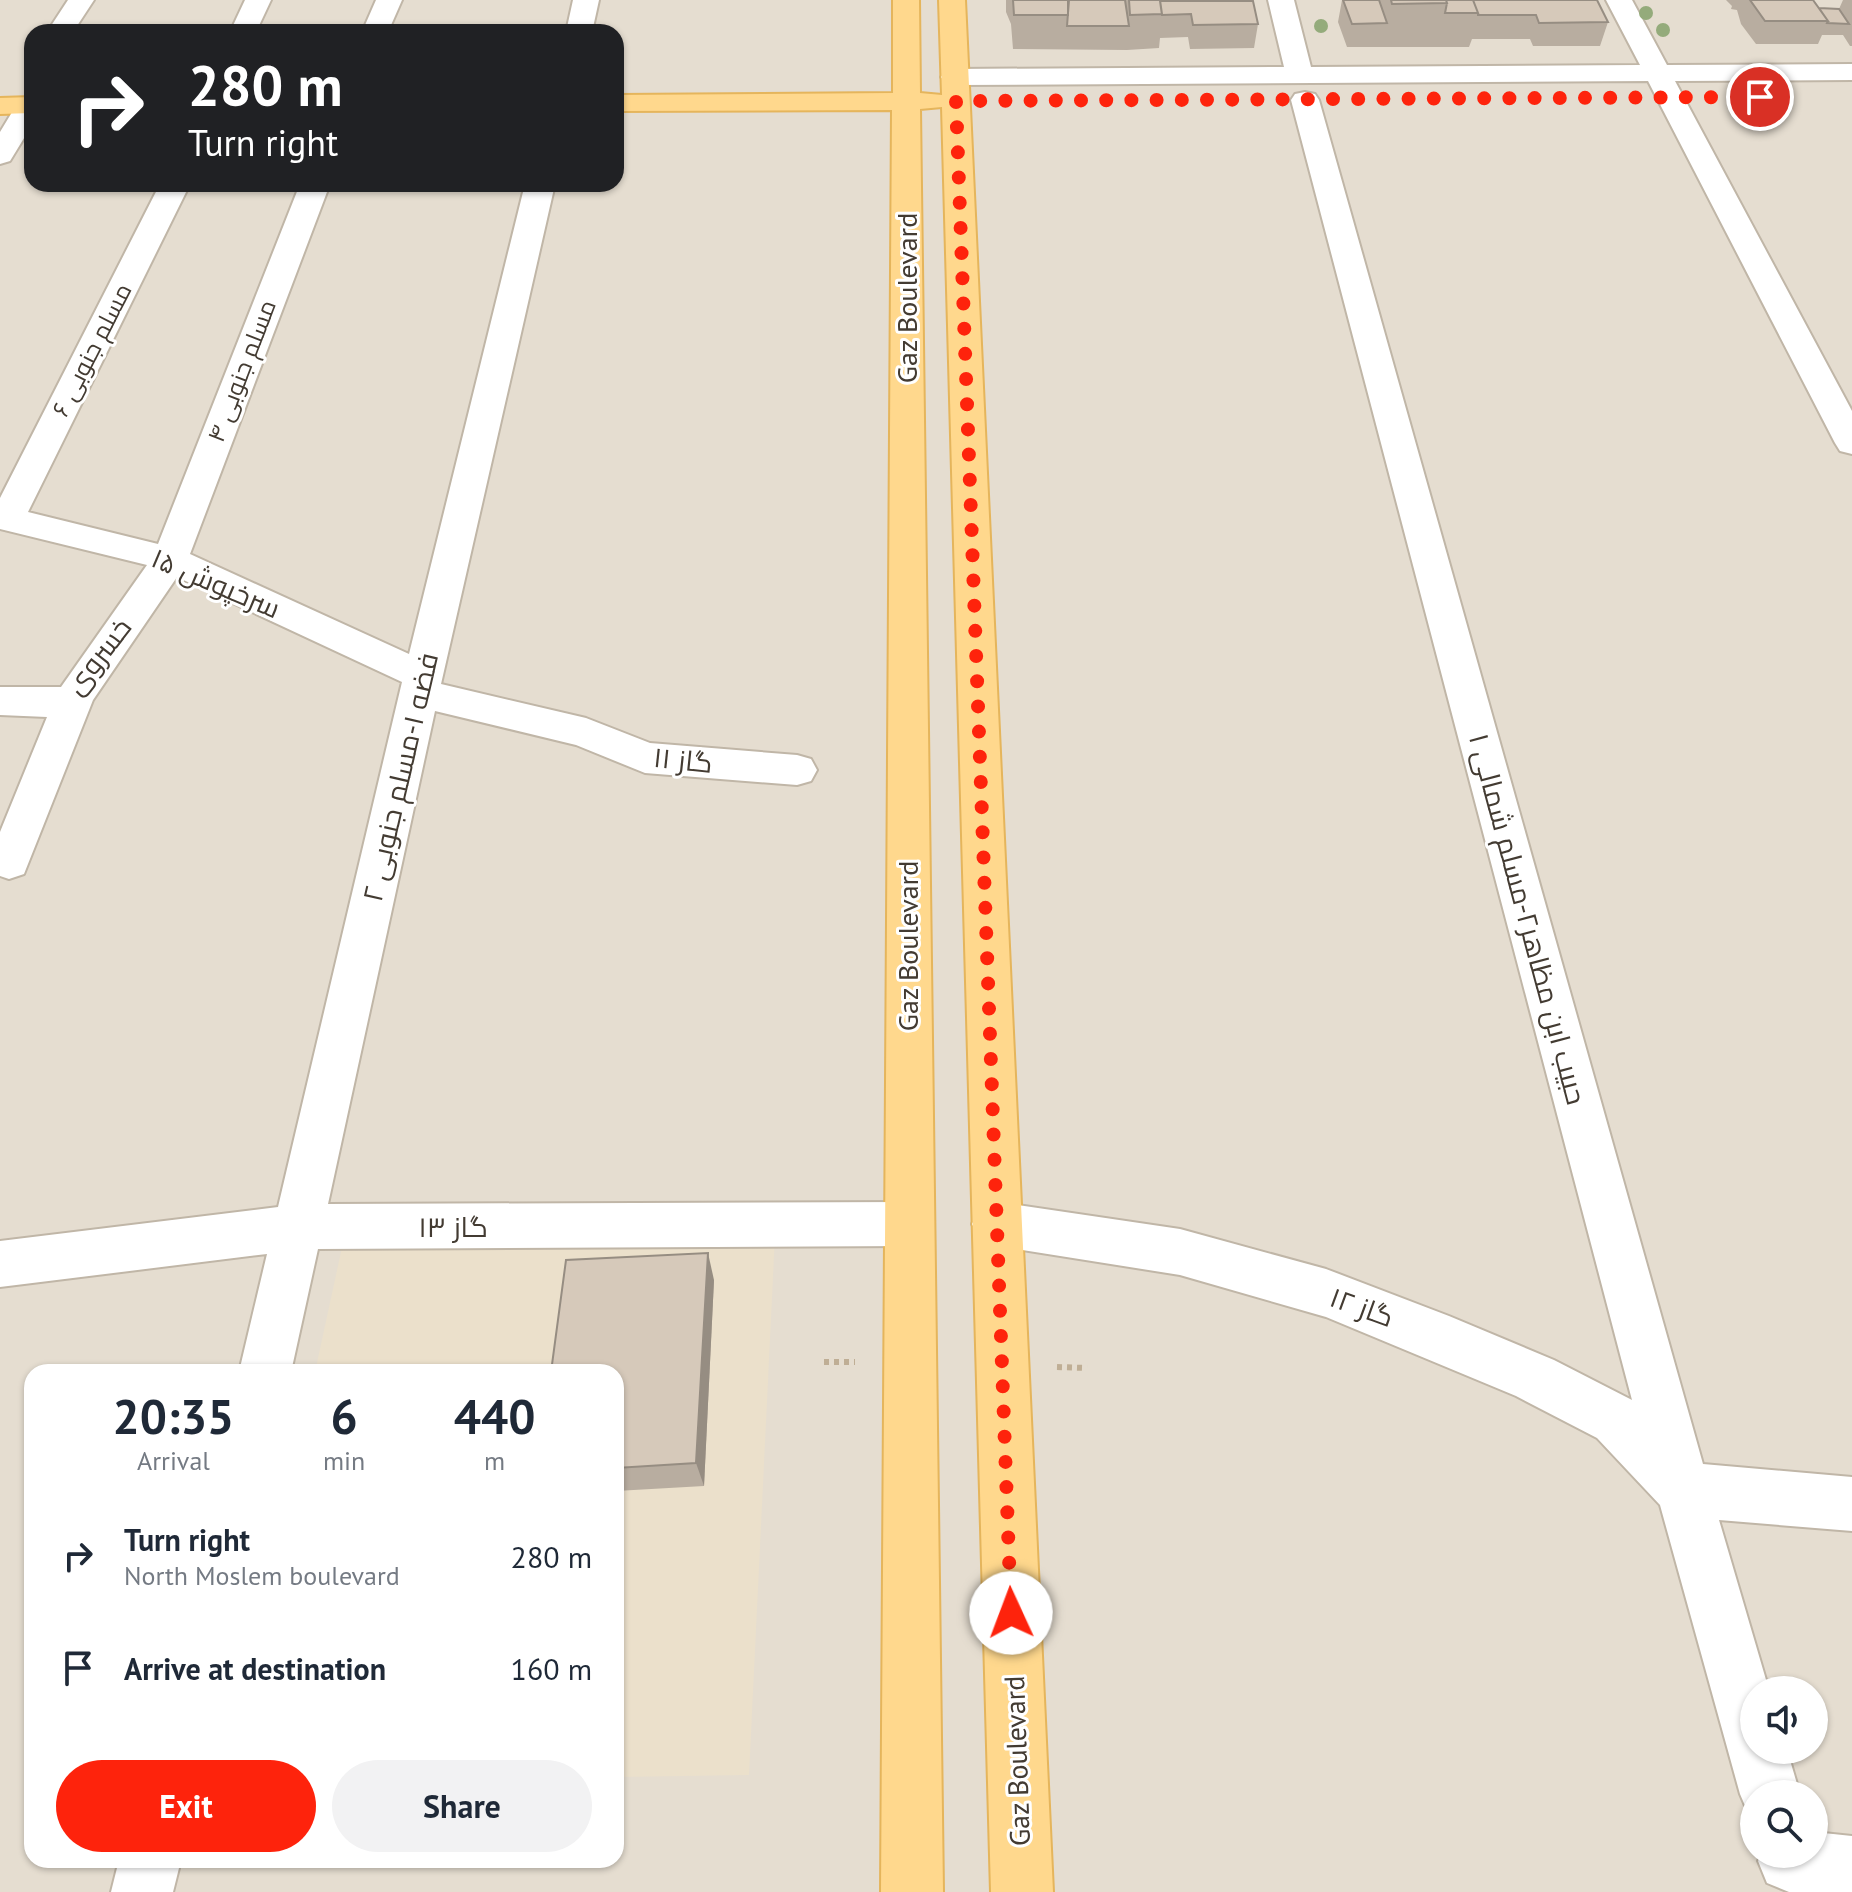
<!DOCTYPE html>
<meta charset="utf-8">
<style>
body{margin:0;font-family:"PT Sans",Cairo,sans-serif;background:#f2f2f3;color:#1f2937;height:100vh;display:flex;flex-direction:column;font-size:30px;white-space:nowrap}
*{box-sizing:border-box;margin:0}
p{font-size:26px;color:#747a83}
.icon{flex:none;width:44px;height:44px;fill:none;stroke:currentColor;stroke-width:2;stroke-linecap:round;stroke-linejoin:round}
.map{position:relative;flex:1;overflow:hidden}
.panel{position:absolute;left:24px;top:1364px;width:600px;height:504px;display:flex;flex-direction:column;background:#fff;border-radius:24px;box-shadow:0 2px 6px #0004}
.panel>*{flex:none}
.banner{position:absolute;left:24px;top:24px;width:600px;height:168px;border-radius:24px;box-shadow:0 2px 6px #0004;background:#202124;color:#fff;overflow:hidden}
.buttons{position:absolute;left:1740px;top:1676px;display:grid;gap:16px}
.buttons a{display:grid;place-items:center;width:88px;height:88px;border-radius:50%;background:#fff;box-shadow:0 2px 6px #0004;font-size:40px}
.pin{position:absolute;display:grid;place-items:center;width:68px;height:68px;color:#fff;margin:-34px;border:4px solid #fff;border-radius:50%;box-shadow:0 2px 8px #0007}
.me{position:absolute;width:88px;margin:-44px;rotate:358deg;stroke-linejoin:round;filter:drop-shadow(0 0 6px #0008)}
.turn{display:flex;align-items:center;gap:28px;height:168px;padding:0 32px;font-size:36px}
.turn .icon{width:104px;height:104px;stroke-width:2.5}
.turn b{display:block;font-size:56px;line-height:68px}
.eta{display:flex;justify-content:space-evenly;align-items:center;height:136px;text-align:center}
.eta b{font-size:48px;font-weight:700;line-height:56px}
.cta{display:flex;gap:16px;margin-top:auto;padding:16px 32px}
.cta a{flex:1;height:92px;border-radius:48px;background:#fe230c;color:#fff;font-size:32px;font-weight:700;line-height:92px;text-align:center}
.cta a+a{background:#f2f2f3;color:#1f2937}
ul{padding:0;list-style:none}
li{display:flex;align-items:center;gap:24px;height:112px;padding:0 32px}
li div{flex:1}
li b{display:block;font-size:30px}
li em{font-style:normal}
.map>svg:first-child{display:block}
.residential{fill:#e5ddd0;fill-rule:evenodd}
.education{fill:#ebe0cb}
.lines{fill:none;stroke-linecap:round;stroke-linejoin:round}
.minor-casing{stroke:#c0b6a7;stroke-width:4}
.major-casing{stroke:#e5b55c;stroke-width:4}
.path{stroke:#bfae95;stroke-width:6;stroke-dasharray:5 5;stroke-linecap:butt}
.minor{fill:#fff;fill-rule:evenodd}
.major{fill:#ffd88d;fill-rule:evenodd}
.tree{fill:#94ab7b}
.wall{fill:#b8ada0}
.shaded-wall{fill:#968d82}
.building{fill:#d6c9ba;stroke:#968d82;stroke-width:2}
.route{stroke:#fe230c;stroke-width:14;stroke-dasharray:0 25.2}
.labels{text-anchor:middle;stroke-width:6;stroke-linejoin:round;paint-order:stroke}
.far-street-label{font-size:24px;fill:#433b32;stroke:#fff}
.street-label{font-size:28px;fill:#433b32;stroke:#fff}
</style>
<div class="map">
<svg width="1852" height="1892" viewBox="0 0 1852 1892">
<rect width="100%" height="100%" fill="#f1ece2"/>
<path class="residential" d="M0,0h1852v1892h-1852zM32,32h584v152h-584zM32,1372h584v488h-584zM1754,1690h60v60h-60zM1754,1794h60v60h-60z"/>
<path class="education" d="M775,1235l-26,540 -133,2v-405h-301l29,-134z"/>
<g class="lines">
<g class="minor-casing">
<path id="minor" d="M68,0h26l-21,32h-26z
M245,0h26l-15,32h-26z
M376,0h26l-14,32h-26z
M573,0h26l-7,32h-26z
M1268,0h26l17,67 329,-2 -34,-65h26l35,65 185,-1v16l-177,1 177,330v43l-12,-3 -5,-8 -187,-362 -693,4 -10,-2 -4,-6 4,-6 10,-2 329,-2z
M1305,92l10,2 4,6 384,1364 149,13v54l-133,-11 50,170h-15v60h33l13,44h-46v24l-5,-3 -9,-21 -80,-289 -63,-67 -81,-42 -190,-79 -146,-42 -183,-29 -17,-6 -8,-16 8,-16 17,-6 183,27 146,40 123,47 105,44 78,40 -341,-1300 4,-6z
M32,97v28l-22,36 -10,3v-32l20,-33z
M160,184h30l-162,328 130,32 142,-360h30l-140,370 219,100 116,-470h30l-114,500 145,34 64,25 147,12 14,4 6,11 -6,11 -14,4 -152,-12 -69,-28 -141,-34 -107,493 581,-2 17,6 8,16 -8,16 -17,6 -591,3 -27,123h-52l28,-118 -267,33v-46l278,-34 124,-525 -225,-105 -84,123 -69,174 -15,5 -9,-3v-44l47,-115 -47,-2v-28h61l86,-122 -147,-36v-31z
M1814,1832l38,4v56h-63l-22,-9 -9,-22 3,-7h53z
M119,1860h62l-8,32h-62z"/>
</g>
<g class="major-casing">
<path id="major" d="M893,0h26l1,93 22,2 -3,-95h26l88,1892h-62l-49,-1785 -22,2 23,1783h-62l11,-1782 -276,1v-16l277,-2z
M32,97v16l-32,1v-16z"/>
</g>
<path class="path" d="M824,1362h31
M1057,1367l30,1"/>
<use href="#minor" class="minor"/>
<use href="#major" class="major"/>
</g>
<g class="tree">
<circle cx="1646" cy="13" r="7"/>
<circle cx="1321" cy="26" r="7"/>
<circle cx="1663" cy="30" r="7"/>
</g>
<path class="wall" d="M1006,0h238l14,24 -4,24 -64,1 -2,-12 -28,1 -1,10 -32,2 -114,-1 -2,-25 -5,-12z
M1342,0h255l11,22 -8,24h-67l-3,-7h-58l-3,8h-122l-9,-25z
M1726,0h87l6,8 20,1 4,-9h9v46h-2l-7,-11h-21l-4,9h-62l-15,-20 -4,-14 -6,-1 1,-3z
M714,1280l-10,206 -88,5v-119z"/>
<path class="shaded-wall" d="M708,1253l6,27 -10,206 -8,-23z"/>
<path class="building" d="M1013,0h55v15h-54z
M1069,0h56l4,26h-62z
M1129,0h31l2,14 -32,1z
M1343,0h36l8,23 -35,1z
M1391,0h55l1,3 -55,1z
M1446,0h27l5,13h-33l2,-10z
M1473,0h124l11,22 -69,1 -3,-8h-58v-2z
M1750,0h63l15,21h-63z
M1160,1h93l5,23 -65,1 -2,-11 -29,1z
M1819,8l20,1 10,15 -22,-1 1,-2z
M708,1253l-12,210 -80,5v-96h-65l15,-112z"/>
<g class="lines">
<path class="route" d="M1011,1613l-55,-1512 804,-4"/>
</g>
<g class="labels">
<g class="far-street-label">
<text transform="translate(92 350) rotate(-63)" y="8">مسلم جنوبی ۶</text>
<text transform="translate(242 371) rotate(-69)" y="8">مسلم جنوبی ۴</text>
</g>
<g class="street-label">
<text transform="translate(907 298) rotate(-90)" y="10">Gaz Boulevard</text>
<text transform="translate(216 583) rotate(23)" y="10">سرخپوش ۱۵</text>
<text transform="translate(98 656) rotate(-52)" y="10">خسروی</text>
<text transform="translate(683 760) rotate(6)" y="10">گاز ۱۱</text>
<text transform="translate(400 777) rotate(-77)" y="10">فضه ۱-مسلم جنوبی ۲</text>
<text transform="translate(1528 919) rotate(75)" y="10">حبیب ابن مظاهر۲-مسلم شمالی ۱</text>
<text transform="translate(908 946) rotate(-90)" y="10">Gaz Boulevard</text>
<text x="453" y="1237">گاز ۱۳</text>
<text transform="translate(1362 1307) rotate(20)" y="10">گاز ۱۲</text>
<text transform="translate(1017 1761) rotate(-92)" y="10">Gaz Boulevard</text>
</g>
</g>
</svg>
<div class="buttons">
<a><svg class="icon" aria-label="sound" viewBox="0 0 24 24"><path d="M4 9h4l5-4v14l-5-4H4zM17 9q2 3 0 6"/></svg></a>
<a><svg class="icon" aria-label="search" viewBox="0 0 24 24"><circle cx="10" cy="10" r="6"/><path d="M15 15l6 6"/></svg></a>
</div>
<div class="pin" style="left:1760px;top:97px;background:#d93025"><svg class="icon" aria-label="arrive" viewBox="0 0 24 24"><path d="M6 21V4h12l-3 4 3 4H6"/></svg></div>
<svg class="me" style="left:1011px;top:1613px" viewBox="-20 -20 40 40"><circle r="19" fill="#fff"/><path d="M0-13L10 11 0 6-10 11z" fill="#fe230c"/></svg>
<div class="banner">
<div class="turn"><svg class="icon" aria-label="right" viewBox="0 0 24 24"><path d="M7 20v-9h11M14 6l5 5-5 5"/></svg><div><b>280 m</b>Turn right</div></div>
</div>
<section class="panel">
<div class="eta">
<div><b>20:35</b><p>Arrival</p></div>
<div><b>6</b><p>min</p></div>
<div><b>440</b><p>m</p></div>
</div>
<ul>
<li><svg class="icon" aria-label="right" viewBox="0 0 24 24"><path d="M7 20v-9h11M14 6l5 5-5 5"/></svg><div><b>Turn right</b><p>North Moslem boulevard</p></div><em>280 m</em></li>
<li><svg class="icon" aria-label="arrive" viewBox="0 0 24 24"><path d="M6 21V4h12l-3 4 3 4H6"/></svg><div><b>Arrive at destination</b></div><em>160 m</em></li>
</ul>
<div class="cta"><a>Exit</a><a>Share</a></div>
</section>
</div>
